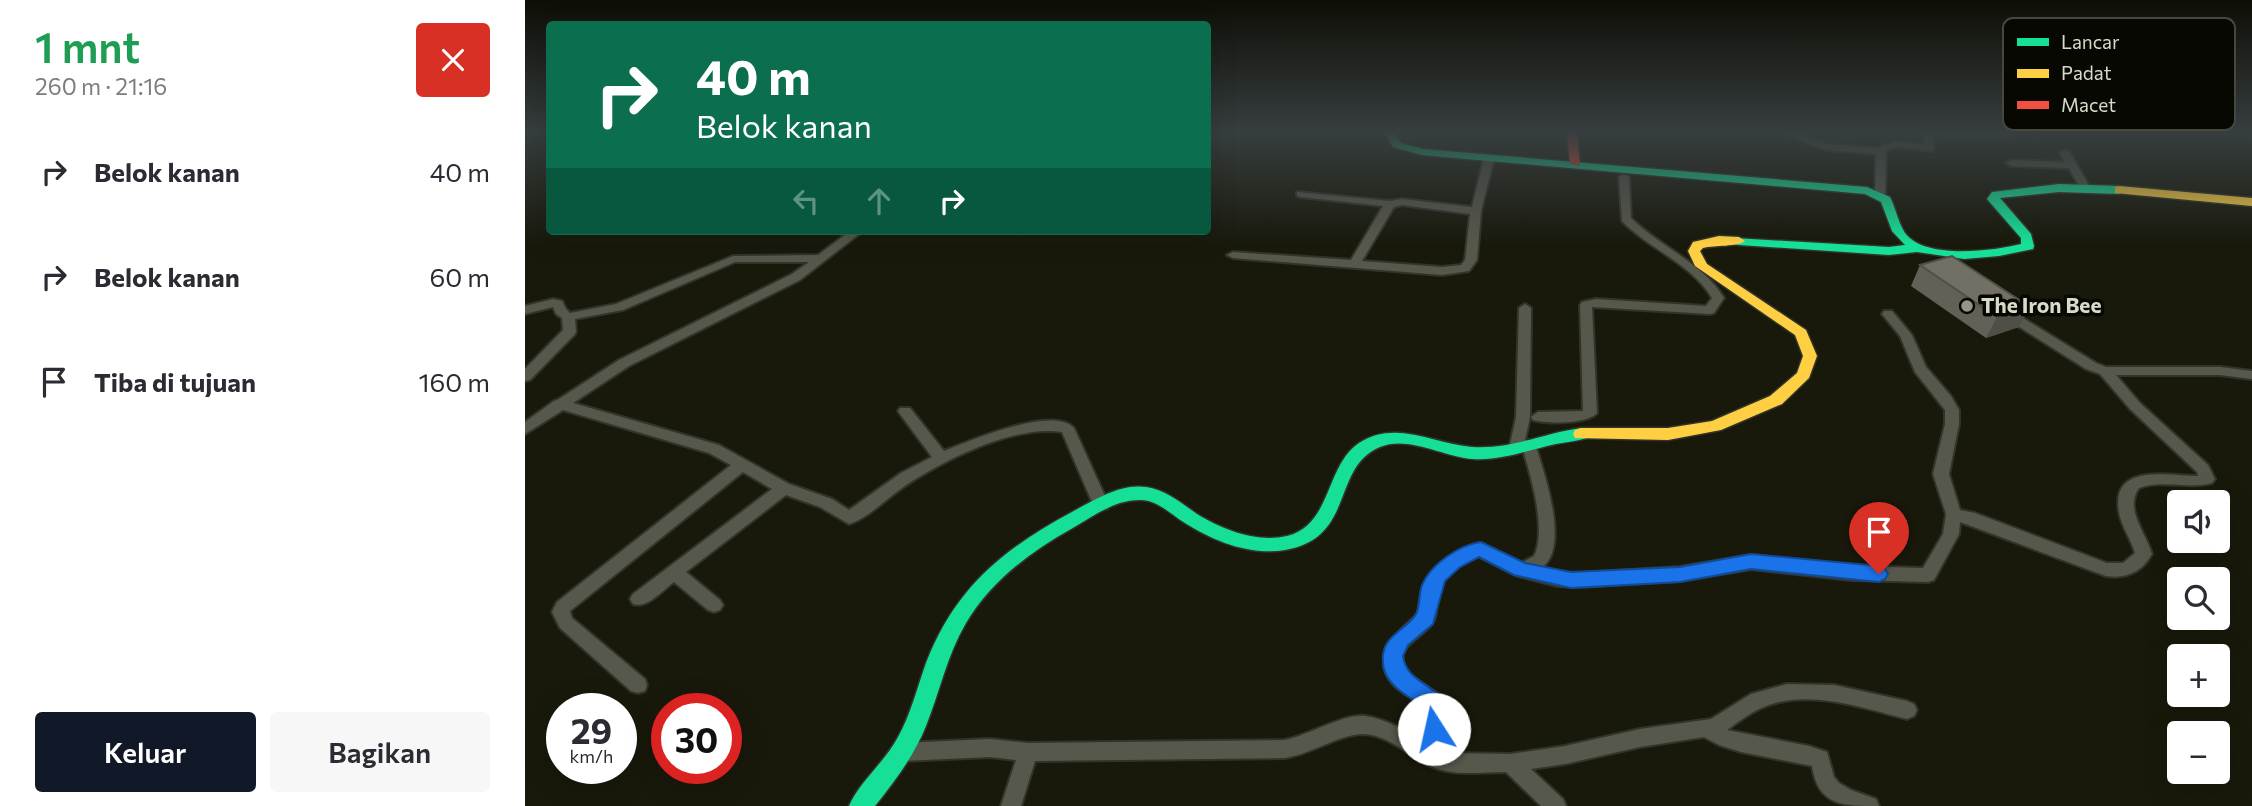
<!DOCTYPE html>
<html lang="id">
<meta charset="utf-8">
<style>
body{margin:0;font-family:Commissioner,sans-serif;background:#f7f7f7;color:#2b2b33;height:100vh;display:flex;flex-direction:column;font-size:26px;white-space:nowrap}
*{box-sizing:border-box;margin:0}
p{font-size:23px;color:#7c7c81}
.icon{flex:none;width:38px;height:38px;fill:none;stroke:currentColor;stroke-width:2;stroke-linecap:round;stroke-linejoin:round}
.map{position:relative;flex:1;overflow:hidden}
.panel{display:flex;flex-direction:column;background:#fff;width:525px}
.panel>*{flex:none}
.hud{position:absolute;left:21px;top:21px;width:665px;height:214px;border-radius:7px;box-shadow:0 7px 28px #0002;background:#0b6e4f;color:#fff;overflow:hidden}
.fabs{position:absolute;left:1642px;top:490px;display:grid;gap:14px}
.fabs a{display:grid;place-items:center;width:63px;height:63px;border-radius:7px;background:#fff;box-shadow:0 7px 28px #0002;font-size:35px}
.speed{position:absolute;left:21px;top:693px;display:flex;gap:14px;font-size:35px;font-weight:700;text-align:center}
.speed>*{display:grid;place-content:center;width:91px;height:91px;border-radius:50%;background:#fff;box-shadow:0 7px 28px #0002;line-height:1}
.speed small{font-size:18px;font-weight:400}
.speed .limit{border:10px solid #d22;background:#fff;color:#111}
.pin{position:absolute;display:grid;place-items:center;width:60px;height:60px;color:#fff;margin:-72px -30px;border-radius:50% 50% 50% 0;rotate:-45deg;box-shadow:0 0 7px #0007}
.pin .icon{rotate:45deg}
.me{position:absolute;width:77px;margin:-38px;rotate:350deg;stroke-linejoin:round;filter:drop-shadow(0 0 5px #0008)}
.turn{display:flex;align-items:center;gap:24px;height:147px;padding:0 35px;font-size:32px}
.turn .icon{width:91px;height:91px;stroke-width:2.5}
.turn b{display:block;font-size:49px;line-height:60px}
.lanes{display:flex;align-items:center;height:66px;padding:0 35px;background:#0003;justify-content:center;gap:35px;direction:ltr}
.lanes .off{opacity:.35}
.round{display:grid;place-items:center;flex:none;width:74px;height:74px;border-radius:7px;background:#f7f7f7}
.overview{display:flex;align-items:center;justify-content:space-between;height:119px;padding:0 35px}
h1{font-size:42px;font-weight:600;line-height:52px;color:#1e9e55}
.button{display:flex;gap:14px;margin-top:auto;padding:14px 35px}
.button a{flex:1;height:80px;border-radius:7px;background:#111827;color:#fff;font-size:28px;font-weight:600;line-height:80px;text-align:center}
.button a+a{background:#f7f7f7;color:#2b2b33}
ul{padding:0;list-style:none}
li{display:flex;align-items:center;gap:21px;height:105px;padding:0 35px}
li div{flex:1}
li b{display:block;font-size:26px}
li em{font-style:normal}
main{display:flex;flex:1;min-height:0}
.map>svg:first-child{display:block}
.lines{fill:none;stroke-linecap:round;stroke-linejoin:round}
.street-casing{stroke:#32342a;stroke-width:4}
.fast-casing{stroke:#32342a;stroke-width:3}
.slow-casing{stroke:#32342a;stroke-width:3}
.jam-casing{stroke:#32342a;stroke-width:3}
.street{fill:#57584c;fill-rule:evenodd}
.fast{fill:#16e098;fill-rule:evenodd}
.slow{fill:#ffcf43;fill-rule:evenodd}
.jam{fill:#f24e42;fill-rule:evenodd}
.wall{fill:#626057}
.shaded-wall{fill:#504e47}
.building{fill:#727065;stroke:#504e47;stroke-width:2}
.route{fill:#1a73e8;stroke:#114b97;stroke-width:2}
.poi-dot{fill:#959687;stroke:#080802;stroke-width:2.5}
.labels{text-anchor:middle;stroke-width:7;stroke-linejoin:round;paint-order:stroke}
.poi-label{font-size:21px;font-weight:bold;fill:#d8daca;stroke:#080802;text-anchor:start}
.key{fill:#080802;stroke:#46473e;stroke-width:2}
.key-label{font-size:19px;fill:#d8daca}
</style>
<main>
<section class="panel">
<div class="overview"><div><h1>1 mnt</h1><p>260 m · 21:16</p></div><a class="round" style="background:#d93025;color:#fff"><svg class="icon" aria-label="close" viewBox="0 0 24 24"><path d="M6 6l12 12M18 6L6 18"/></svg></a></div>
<ul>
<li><svg class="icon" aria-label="right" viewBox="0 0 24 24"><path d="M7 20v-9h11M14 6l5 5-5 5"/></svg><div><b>Belok kanan</b></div><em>40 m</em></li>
<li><svg class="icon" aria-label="right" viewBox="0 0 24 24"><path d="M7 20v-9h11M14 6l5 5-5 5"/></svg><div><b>Belok kanan</b></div><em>60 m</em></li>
<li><svg class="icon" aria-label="arrive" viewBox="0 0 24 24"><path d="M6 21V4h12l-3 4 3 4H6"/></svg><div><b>Tiba di tujuan</b></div><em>160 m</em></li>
</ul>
<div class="button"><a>Keluar</a><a>Bagikan</a></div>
</section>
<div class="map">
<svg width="1727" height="806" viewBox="0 0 1727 806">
<rect width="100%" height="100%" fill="#18190b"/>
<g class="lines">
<g class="street-casing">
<path id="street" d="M1254,132h15l33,12 49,4 20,-7 29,4 -1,-10 3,-3h75l5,3 -5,3 -68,-2 -1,15 -37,-4 -10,3 -1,46 -5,3 -5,-3 1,-42 -50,-4z
M1536,151h8l22,38 -1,2h-8l-13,-23 -58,-2 -5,-3 5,-3 54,2 -5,-9z
M964,155l5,3 -13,53 -4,49 -8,11 -27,4 -209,-17 -6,-3 6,-3 118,8 32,-54 -82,-9 -4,-1v-4l93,9 12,-2 70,8 12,-49zM877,205l68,9 -5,46 -4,5 -19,2 -80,-6 32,-54z
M1099,174l5,3 2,41c29,29 71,44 93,80l-10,15 -4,1 -118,-7 5,106c-10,11 -49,11 -64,7l-2,-3 7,-5 45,-1 -3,-106 2,-3 14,-3 110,7 6,-8c-20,-34 -63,-49 -90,-77l-3,-44z
M325,231h13l-63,49 -171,86 -56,37 146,42 70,39 43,15 17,11 52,-37 31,-16 -32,-43 -2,-3 2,-3h10l34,43c25,-10 109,-46 130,-23l35,77 -2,4h-12l-33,-77c-48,-8 -122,30 -160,56 -16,11 -34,30 -53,36l-29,-17 -34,-12 -100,77 34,28 3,5 -3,5 -6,2 -6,-2 -34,-28c-11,8 -27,27 -41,22l-3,-5 3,-5 139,-105 -29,-17 -173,139 2,7 73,61 2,6 -2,6 -7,2 -7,-2 -71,-63 -8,-16 5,-10 174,-137 -22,-12 -146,-43 -38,24v-12l29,-21 5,-2 60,-39 173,-86 17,-12h-74l-112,48 -48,9 1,12 -1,3 -45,46 -5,1v-12l38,-39 -1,-12 -6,-4 -3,-7 -28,7v-8l28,-7 9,2 4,8 4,4 46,-9 117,-48 85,-1z
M1000,304l6,4 -1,109 -5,23h8l2,4c9,28 36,105 6,124l16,4 23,1 100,-6 71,-12 100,11 72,2 20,-34 3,-20 -13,-40 12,-50v-14l-30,-38 -15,-36 -18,-22 2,-3h8l20,24 14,32 25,29 8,14v14l-10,50 11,36 15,3 132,50h16l12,-10c-4,-14 -14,-27 -16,-41 -9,-50 51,-36 79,-36l-1,-4 -67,-63 -30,-35 -14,-5 -84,-53 -2,-3 2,-3h8l86,53 10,4h114l32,4v8l-32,-4h-104l24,28 68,62 7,14 -3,4c-24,7 -50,-4 -73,5 -15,21 7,45 13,66 -10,18 -26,25 -46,22l-146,-54 -1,12 -25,46 -6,2 -77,-2 -100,-11 -71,12 -100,6 -23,-1 -42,-11 -37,-19c-12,5 -33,18 -38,31 -4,10 -2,23 -6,33 -9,20 -44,23 -27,53l34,23 4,6 2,6 -2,29 7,16 58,1 55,-8 75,-17 71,-10 40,-25 36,-10 47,1 73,16 7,3 3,6 -3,6 -7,3c-44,-11 -99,-31 -143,-12 -13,5 -26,15 -37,23l82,16 18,6 7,25 5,6 12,7 25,9 3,7c-36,0 -61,0 -67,-40l-71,-14 -22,-7 -15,-8 -64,10 -75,17 -34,5 32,30 3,7h-25l-35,-34c-19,0 -41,3 -60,-1 -29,-5 -53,-37 -84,-37 -24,1 -51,20 -77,24l-250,3 -14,45h-20l15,-46 -26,-3 -88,4 -7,-2 -3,-7 3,-7 7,-2 88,-4 38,4 257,-3c25,-5 57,-26 80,-24 22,3 44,17 63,26l-3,-5 3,-27c-10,-10 -27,-16 -36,-27 -22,-27 6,-52 26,-69 1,-8 2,-19 5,-27 8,-23 35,-37 56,-44l42,20 13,-7c13,-26 -3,-79 -11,-106l-7,4 -5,-1 -2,-4 7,-32 3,-109z"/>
</g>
<g class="fast-casing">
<path id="fast" d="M860,132h10l6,11 22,6 444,38 23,10c6,12 8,25 15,36 20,27 88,18 116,11v-6l-34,-39 5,-7 67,-8 60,2 6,4 -6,4 -60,-2 -59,6 31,36 3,12 -1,3 -34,7 -35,3 -47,-7 -28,3 -150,-10 -5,-1v-6l155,9 16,-2 -13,-14 -11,-29 -16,-8 -443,-39 -29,-8z
M1056,428l6,2 2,4 -2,4c-10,3 -21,4 -31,6 -28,6 -55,17 -83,15 -29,-2 -65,-24 -93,-12 -49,20 -24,91 -95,103 -34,6 -72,-9 -100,-27 -15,-9 -28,-24 -46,-23 -25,0 -47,17 -68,29 -41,23 -80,52 -105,94 -19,32 -26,68 -40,103 -12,30 -31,55 -51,80h-26c11,-25 36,-44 49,-69 13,-23 19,-49 28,-74 29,-75 77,-114 146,-151 22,-12 49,-29 74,-25 20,3 35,16 51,27 26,16 60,29 90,22 45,-11 38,-70 72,-93 36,-24 76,1 113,4 37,3 73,-14 109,-19z"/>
</g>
<g class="slow-casing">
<path id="slow" d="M1594,186l133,12v8l-137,-13v-6z
M1194,236l20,1 6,4c-8,6 -30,4 -42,7l-3,3 7,13 99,66 11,26 -8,22 -27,26 -61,26 -53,10 -93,-2 -2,-4 2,-4 6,-2h87l44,-7 58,-25 27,-23 6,-17 -8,-21 -100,-69 -7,-15 5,-9z"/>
</g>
<g class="jam-casing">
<path id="jam" d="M1042,132h10l3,34 -10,-2z"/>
</g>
<use href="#street" class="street"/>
<use href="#fast" class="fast"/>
<use href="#slow" class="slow"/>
<use href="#jam" class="jam"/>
</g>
<path class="wall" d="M1395,265l99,62 -33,11 -75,-52z"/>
<path class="shaded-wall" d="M1505,307l-11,20 -33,11 11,-21z"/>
<path class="building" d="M1427,256l78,51 -33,10 -77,-52z"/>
<linearGradient id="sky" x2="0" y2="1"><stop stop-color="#0d0e06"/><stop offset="0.54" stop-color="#373e3f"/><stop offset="1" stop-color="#373e3f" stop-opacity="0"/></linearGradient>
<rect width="1727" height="245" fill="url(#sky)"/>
<path class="route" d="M956,542l44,21 46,9 109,-5 71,-13 128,12 6,3 3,5 -3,5 -6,3 -128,-13 -71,13 -109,6 -57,-13 -35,-18 -19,10 -15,14 -12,43 -25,21 -5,11c4,28 34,27 45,52l-7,28 -7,3 -8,-3 -3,-7 3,-20c-14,-11 -37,-21 -42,-40 -8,-35 25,-38 33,-57 3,-8 2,-18 5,-27 9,-21 37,-40 59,-43z"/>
<circle class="poi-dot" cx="1442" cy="306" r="7"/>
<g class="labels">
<g class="poi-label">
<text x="1456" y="313">The Iron Bee</text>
</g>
</g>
<rect x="1478" y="18" width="232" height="112" rx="10" class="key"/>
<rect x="1492" y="38" width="32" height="8" fill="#16e098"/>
<rect x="1492" y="69" width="32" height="9" fill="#ffcf43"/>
<rect x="1492" y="101" width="32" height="8" fill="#f24e42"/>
<g class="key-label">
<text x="1536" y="49">Lancar</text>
<text x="1536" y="80">Padat</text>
<text x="1536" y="112">Macet</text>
</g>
</svg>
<div class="fabs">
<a><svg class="icon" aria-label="sound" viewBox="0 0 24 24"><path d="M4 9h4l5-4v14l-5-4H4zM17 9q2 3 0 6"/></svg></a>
<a><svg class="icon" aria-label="search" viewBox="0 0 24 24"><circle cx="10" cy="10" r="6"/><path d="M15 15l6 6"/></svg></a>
<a>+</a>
<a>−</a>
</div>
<div class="speed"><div>29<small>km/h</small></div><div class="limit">30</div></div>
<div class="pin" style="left:1354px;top:574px;background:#d93025"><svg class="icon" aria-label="arrive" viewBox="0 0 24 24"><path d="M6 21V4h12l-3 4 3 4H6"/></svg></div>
<svg class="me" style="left:909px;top:729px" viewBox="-20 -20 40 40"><circle r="19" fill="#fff"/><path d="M0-13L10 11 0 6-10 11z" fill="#1a73e8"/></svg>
<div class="hud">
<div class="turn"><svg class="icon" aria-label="right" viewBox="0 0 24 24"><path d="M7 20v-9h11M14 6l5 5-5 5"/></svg><div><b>40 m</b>Belok kanan</div></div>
<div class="lanes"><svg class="icon off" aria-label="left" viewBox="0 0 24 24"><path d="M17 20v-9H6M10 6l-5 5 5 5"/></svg><svg class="icon off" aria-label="ahead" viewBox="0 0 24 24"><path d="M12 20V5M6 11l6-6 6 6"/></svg><svg class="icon" aria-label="right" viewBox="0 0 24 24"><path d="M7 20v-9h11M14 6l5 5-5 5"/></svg></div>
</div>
</div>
</main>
